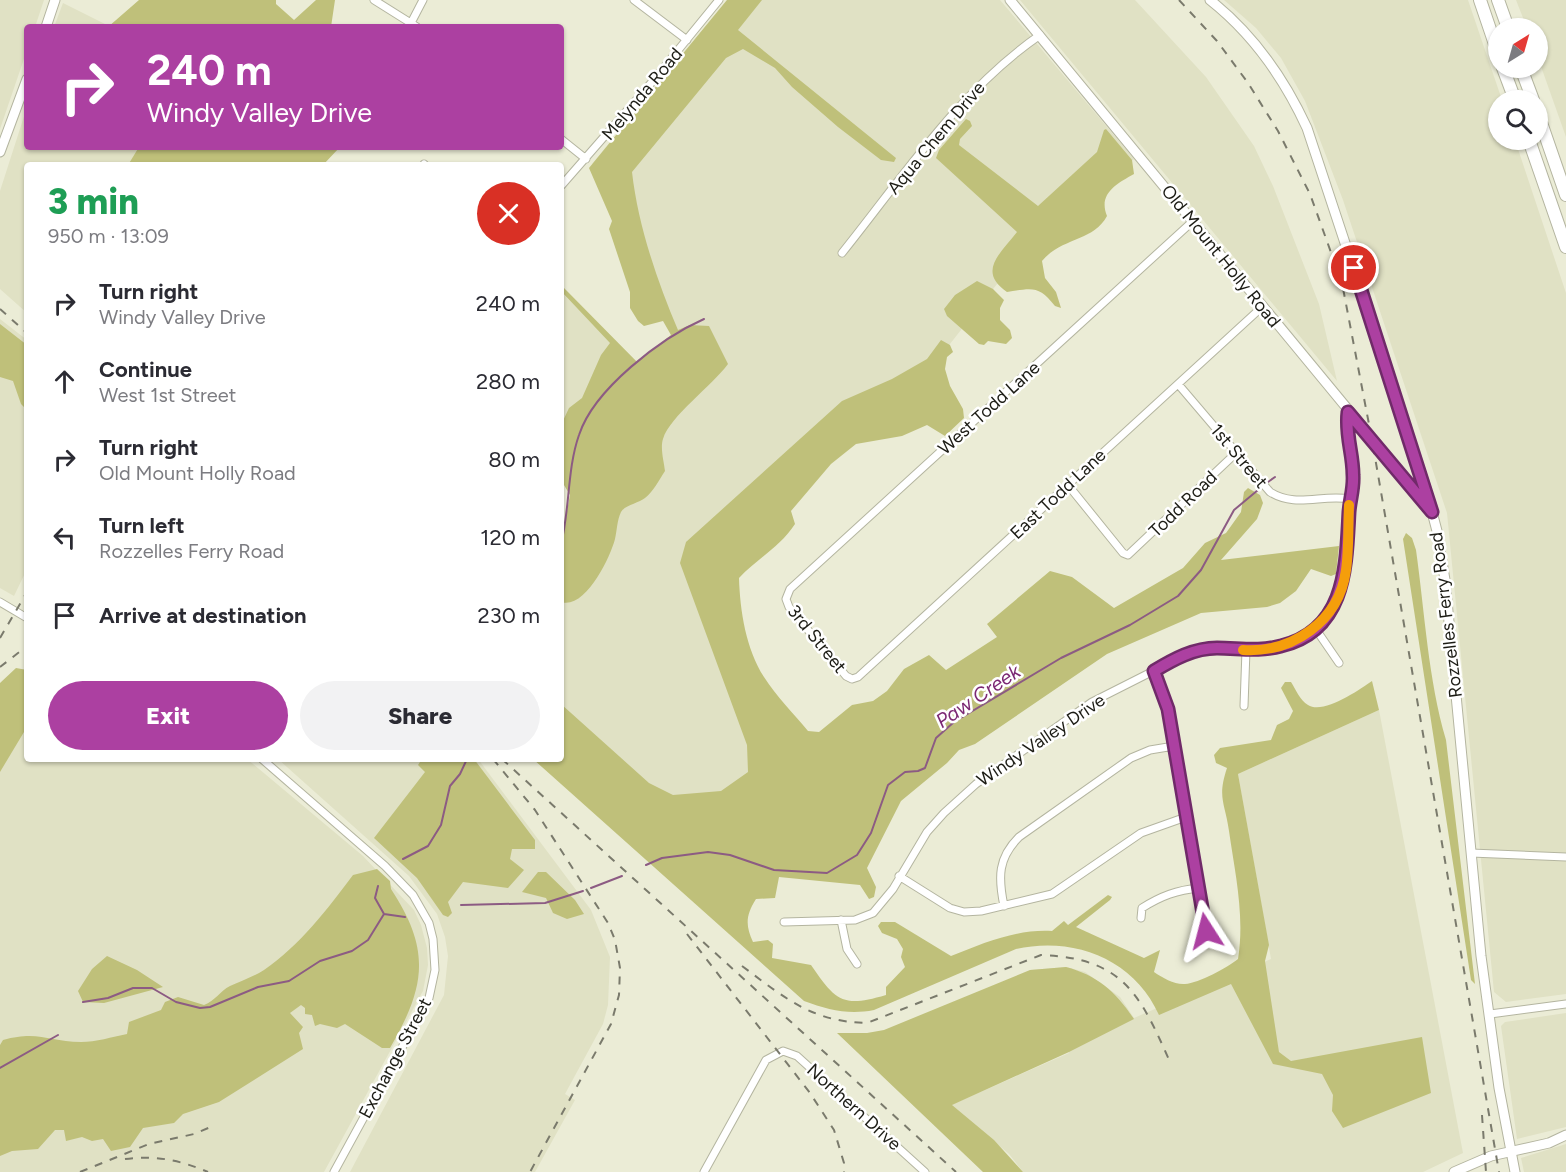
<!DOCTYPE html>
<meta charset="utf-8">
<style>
body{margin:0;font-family:Figtree,sans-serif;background:#f2f2f3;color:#2b2b33;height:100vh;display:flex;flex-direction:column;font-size:22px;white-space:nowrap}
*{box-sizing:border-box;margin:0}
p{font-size:20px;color:#7c7c81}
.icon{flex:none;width:33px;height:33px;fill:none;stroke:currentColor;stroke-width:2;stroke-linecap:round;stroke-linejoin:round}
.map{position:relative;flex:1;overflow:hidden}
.side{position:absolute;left:24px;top:162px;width:540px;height:600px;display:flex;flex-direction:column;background:#fff;border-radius:6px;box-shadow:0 2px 4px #0004}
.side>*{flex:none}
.top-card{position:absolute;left:24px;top:24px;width:540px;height:126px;border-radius:6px;box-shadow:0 2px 4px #0004;background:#ac40a1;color:#fff;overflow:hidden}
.needle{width:39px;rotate:37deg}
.buttons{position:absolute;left:1488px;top:18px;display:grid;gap:12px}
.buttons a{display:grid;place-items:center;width:60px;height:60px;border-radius:50%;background:#fff;box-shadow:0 2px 4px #0004;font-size:30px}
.pin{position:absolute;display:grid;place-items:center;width:51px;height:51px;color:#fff;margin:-26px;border:3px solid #fff;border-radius:50%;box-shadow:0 2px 6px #0007}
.me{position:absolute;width:66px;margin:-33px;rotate:351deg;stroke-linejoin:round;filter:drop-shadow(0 0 4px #0008)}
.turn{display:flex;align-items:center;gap:21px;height:126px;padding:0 24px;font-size:27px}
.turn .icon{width:78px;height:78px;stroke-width:2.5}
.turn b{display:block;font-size:42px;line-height:51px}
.round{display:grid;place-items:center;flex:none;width:63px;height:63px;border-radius:32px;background:#f2f2f3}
.summary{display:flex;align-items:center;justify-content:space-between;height:102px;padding:0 24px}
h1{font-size:36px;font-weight:800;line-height:45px;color:#1e9e55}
.cta{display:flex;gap:12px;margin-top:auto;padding:12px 24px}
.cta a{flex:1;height:69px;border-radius:36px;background:#ac40a1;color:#fff;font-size:24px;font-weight:800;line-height:69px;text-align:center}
.cta a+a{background:#f2f2f3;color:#2b2b33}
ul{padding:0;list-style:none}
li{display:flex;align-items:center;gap:18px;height:78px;padding:0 24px}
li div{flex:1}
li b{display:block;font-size:22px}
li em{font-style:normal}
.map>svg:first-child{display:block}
.built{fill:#e0e1c4}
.green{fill:#bfc07a}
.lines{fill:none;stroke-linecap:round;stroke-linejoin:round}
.stream{stroke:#8c5b83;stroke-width:2}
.street-casing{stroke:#b4b5a0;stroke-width:9}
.secondary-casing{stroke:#b4b5a0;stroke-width:11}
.highway-casing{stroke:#b4b5a0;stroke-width:14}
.street{stroke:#fff;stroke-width:7}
.secondary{stroke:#fff;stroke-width:9}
.highway{stroke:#fff;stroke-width:12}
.rail{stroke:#7a7a6c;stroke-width:2;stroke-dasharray:8 8;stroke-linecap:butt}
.route-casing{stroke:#702a69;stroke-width:15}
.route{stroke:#ac40a1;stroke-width:10}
.slow{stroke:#f59e0b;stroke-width:10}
.labels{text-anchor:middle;stroke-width:5;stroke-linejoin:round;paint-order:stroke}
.street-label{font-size:18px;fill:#1c1c15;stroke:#fff}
.water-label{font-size:20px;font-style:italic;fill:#7c2974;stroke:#fff}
</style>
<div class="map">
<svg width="1566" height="1172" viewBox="0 0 1566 1172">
<rect width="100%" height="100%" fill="#ebecd6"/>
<path class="built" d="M0,0h44l-9,27h-8v23l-27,79z
M727,0h273l134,159 -104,83 -142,181 -35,-12 -151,150 98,235 -81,33 -158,-83v-202l10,-55 -10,-14v-190l76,77 36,-28 -81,-170z
M1020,0h115l71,77 48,69 19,40 46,118 18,77z
M1224,0h244l34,100h-4v40h17l51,153v701l-60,8 -12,-10 -47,-479 -104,-313 -38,-99 -24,-43 -25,-30z
M1516,0h50v137l-28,-79v-30h-11z
M63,3l48,24h-57z
M27,107v40h159l23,18h-182v148l-27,-24v-98z
M0,319l27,21v229l-13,27 -14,-8z
M27,680v79h220l116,97 51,54 7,15 6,23 1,17 -5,26 -99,181h-324v-441z
M1379,710l84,443 -40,19h-400l-14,-18 -58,-49 118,-52 -39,-83 36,-3 19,5 35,25 14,21 137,-59 -33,-185z
M278,759h200l113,151 19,47 -2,48 -5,19 -38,70 10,6 -40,72h-185l94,-177 4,-39 -3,-19 -8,-23 -28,-38z
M1566,1013v114l-49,12 -16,-113 4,-4z
M1566,1144v28h-42l-3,-14z"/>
<path class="green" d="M139,0h137v4l18,16 22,-20h19l-4,27h-223z
M727,0h35l-24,30 158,128 -2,4 -13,-2 -43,-33 -46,-40 -17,-19 -32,-19 -17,9 -94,114c6,53 25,109 46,158l12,-5 19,1 19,38c-16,22 -58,52 -65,75 -3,9 1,23 2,32 -6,9 -12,21 -20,27 -6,5 -20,7 -24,14 -4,8 -4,19 -6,27 -5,19 -30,71 -54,63v-58l9,-49 -9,-15v-55l8,-17 13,-10 19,-43 9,-12 -49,-52v-6l76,77 34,-27 -8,-14 -19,5 -6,-5 -8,-13v-16l-21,-63 3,-8 -23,-53z
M966,119l4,2 2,5 -12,13 -1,6 79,61 59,-54 7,-22 2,-1 26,31 2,14c-18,10 -36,20 -27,42 -14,26 -45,21 -65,45l3,17 11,14 5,16 -6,-2c-16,-21 -23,-18 -48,-14 -31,-21 -5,-40 10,-60l-81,-74 3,-8z
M139,147h201l-17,18h-195z
M977,281l16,8 11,11 -4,8v12l10,10 2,8 -6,6 -18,-3 -4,4 -5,-1 -32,-28 -3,-7 11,-14z
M0,324l27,21v65l-6,-6 -8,-23 -13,-4z
M941,340l9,5 3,7 -6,5 -2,12 5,17 13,23 1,9 -19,18 -18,-11 -25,11 -46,8 -25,20 -40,47 4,13c-15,23 -37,34 -56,54 1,33 7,71 25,99 12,19 30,37 44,54l11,1 33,-27 21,-4 14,-10 17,-22 25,-14 17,15 51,-33 -10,-13 63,-53 22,6 42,31 69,-40 22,-25 21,-10 15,-21 3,-20 4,-4 12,7 3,8 -6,16 -36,41 118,-14 -3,28 -5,2 -20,-7 -15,22 -16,12 -13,4 -66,6 -94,41 -132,90 -16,6 -12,13 -46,38 -34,67 9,19 -2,10 -5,2 -9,-14 -81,-8 -4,21 -19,1c-10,16 -11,26 -3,43l15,-2 5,4 -1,14 39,7c25,36 31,43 75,30v-8l19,-20 -4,-10 2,-8 -6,-10 -15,-6 -4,-7 3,-4h14l56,34c33,-13 65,-27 101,-25l12,-10 4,4 40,-30 4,2 -2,3 -34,27 68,31 16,-8 -6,22c9,6 21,13 31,12 14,-1 42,-16 53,-25 7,-43 -3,-86 -9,-128 -4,-29 -12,-33 -2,-63l-11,-5 -2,-8 6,-7 51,-8 6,-15 12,-6 4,-8 -12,-23 4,-6h6c5,8 9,18 17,23 15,10 51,-15 64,-24l7,29 -141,64 31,171 -4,16 14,91 12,9 131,-24 9,56 -88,35 -11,-17 1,-16 -11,-21 -49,-10 -42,-80 -72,31c-25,-57 -87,-79 -143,-66l-142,61c-25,5 -46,0 -70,-9l-271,-242h28v-55l88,79 24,12 48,-4 27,-19 -1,-27 -67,-182 6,-21 156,-141 50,-22 35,-20z
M1406,533l6,5 4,12c9,64 12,128 30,190l29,244 -4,-4 -68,-441z
M16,668l11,2v57l-27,45v-89z
M422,759h52l61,81v9h-23l-2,10 14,11 -16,18 -45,-6 -15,20 4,11 -4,4 -5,-2 -26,-37 -43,-40 51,-66 -7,-7z
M377,869l13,12 1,8c40,61 35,97 -1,159h-8l-37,-24 -8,4 -17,-4 -5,2 -3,-11 -7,-1v-6l-4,-3 -11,8 13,14 -4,6 4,16 -84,53 -36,12 -9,9 -31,5 -13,19 -19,4 -8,-12 -11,2 -10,-4 -16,4 -2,-11h-9l-17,19 -26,2 -12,5v-111l3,-5c36,-10 46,2 78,2 15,0 31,-5 46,-8l2,-12 32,-12 4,-8 13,-5 26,8c11,-4 16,-14 26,-19 11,-5 23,-9 34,-16 36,-25 63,-60 89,-95z
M538,872h8l29,28 9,14 -17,5 -14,-6 -7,-15 -24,-6z
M107,956l30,14 26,17 -59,16 -21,-1 -5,-11 14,-22z
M1066,967c31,8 50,25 68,52l-65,33 -117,53 42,35 29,32h-40l-146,-139h30l17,-3 146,-60z"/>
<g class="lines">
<path class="stream" d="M1268,482l7,-5
M561,544c9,-35 6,-75 18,-109 15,-46 82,-97 125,-116
M403,859l25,-13 13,-21 9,-39 10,-12 7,-15
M646,865l16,-7 46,-6 22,3 44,15 53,3 30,-18 14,-22 17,-48 17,-13 13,-1 7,-3 11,-30 18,-16 107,-64 69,-33 48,-29 23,-26 33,-60 24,-20
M378,886l-3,12 9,16
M591,888l31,-12
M461,905l84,-2 38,-12
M384,914l21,3
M83,1002l25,-4 25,-10h19l24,14 24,6 10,-1 48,-20 31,-6 31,-20 32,-10 16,-11 16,-26
M0,1068l58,-33"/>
<g class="street-casing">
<path id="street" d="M374,0l43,27
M634,0l53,40
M411,23l12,-23
M561,139l25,20
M424,164l1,1
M561,186l91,-104 67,-82
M1193,221l-403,368 -4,10 3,8 57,69 6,3 6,-2 404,-370
M842,253c61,-76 117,-162 198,-218
M1178,384l92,108c25,16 52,2 80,7
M1068,485l55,68 5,2 108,-102
M0,602l27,16
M1315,628l24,35
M1153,671l15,38 36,204 2,18 -6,7
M1244,706l2,-56
M262,759l123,107 28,29 16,28 4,16 2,31 -6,28 -95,174
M1471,853l95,4
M899,876l51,32 14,4 17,-1 71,-17 89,-61 45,-16
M1004,906c-6,-29 -6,-48 15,-69l112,-79 19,-8 24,-4
M1141,918l1,-10c19,-12 35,-18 57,-20
M841,920l6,29 10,15
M784,922l71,-2 18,-7 20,-24 34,-57 17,-19 32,-29 116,-82 93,-47 31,-7 54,1 24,-7 21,-14 23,-33 8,-25 7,-98 -7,-37 2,-23
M1490,1014l76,-10
M704,1172l62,-112 17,-9 14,5 128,116"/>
</g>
<g class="secondary-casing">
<path id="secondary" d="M1010,0l421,510
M1210,0c43,34 74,78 97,128l118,357 12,46 8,49 36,376 18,132 16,84
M46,27l9,-27
M0,152l27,-73
M1454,1172l37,-16 58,-13 17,-8"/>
</g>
<g class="highway-casing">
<path id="highway" d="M1480,0l18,53
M1498,0l10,28
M1503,68l12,32
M1521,68l12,32
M1538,114l28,81
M1529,140l37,107"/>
</g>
<use href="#street" class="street"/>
<use href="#secondary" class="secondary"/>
<use href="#highway" class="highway"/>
<path class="rail" d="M1179,0l38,41 31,42 30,48 32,63 32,89 30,157 127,732
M0,309l27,24
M0,638l27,-46
M0,667l27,-21
M493,759l42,51 73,113 7,17 5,28 -1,27 -8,29 -81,148
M502,759l454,413
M687,934l123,159 24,37 10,33v9
M742,966c43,32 70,56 125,57l174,-68c82,3 99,39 129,107
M1482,1115l4,57
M125,1159c30,-4 55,1 83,13
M80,1172l69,-28 45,-10 19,-8"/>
</g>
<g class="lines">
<g class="route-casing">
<path id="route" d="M1206,931l-38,-222 -14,-38c20,-12 40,-23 63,-23 22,0 42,4 64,-2 66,-16 65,-81 68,-134 1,-13 5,-24 4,-37 0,-22 -8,-40 -5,-63l84,100 -78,-244"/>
</g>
<use href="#route" class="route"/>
<path class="slow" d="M1243,650c49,3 96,-28 103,-80 3,-21 2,-44 3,-65"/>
</g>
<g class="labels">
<g class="street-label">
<text transform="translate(642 94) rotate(-50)" y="6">Melynda Road</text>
<text transform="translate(936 138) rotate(-50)" y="6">Aqua Chem Drive</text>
<text transform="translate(1221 256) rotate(51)" y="6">Old Mount Holly Road</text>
<text transform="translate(989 408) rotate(-42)" y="6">West Todd Lane</text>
<text transform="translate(1239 456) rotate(50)" y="6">1st Street</text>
<text transform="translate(1058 494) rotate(-43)" y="6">East Todd Lane</text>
<text transform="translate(1183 504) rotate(-44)" y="6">Todd Road</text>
<text transform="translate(1446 615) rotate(-97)" y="6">Rozzelles Ferry Road</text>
<text transform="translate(817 639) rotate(51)" y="6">3rd Street</text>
<text transform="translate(1041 740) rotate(-34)" y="6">Windy Valley Drive</text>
<text transform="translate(395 1058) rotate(-62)" y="6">Exchange Street</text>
<text transform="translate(854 1107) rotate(42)" y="6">Northern Drive</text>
</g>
<g class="water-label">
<text transform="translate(978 696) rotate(-34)" y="7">Paw Creek</text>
</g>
</g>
</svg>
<div class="buttons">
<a><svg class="needle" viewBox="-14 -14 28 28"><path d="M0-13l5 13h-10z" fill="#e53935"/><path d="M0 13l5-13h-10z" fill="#7c7c81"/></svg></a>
<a><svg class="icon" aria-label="search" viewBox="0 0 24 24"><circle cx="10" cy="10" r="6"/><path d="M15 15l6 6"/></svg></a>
</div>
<div class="pin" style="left:1354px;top:268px;background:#d93025"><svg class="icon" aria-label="arrive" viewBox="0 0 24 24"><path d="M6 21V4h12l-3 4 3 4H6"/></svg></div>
<svg class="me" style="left:1206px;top:931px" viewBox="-20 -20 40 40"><path d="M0-17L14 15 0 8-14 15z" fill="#ac40a1" stroke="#fff" stroke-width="4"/></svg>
<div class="top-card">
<div class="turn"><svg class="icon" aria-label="right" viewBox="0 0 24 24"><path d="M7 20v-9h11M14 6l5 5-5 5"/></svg><div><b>240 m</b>Windy Valley Drive</div></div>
</div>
<section class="side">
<div class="summary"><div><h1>3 min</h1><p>950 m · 13:09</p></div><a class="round" style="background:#d93025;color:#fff"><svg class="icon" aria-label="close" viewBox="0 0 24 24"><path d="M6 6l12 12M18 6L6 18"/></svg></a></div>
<ul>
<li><svg class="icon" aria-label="right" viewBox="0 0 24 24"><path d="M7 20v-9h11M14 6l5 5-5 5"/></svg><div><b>Turn right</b><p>Windy Valley Drive</p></div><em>240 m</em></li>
<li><svg class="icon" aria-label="ahead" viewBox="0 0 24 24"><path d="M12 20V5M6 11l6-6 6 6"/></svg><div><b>Continue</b><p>West 1st Street</p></div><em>280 m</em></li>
<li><svg class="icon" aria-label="right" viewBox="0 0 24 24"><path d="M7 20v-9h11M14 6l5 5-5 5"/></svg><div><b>Turn right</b><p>Old Mount Holly Road</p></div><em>80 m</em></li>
<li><svg class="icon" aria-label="left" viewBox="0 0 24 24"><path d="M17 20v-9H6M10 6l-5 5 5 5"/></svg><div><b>Turn left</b><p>Rozzelles Ferry Road</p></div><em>120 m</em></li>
<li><svg class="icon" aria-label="arrive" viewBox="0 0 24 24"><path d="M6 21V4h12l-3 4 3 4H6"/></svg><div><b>Arrive at destination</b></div><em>230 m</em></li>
</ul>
<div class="cta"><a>Exit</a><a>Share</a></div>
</section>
</div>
